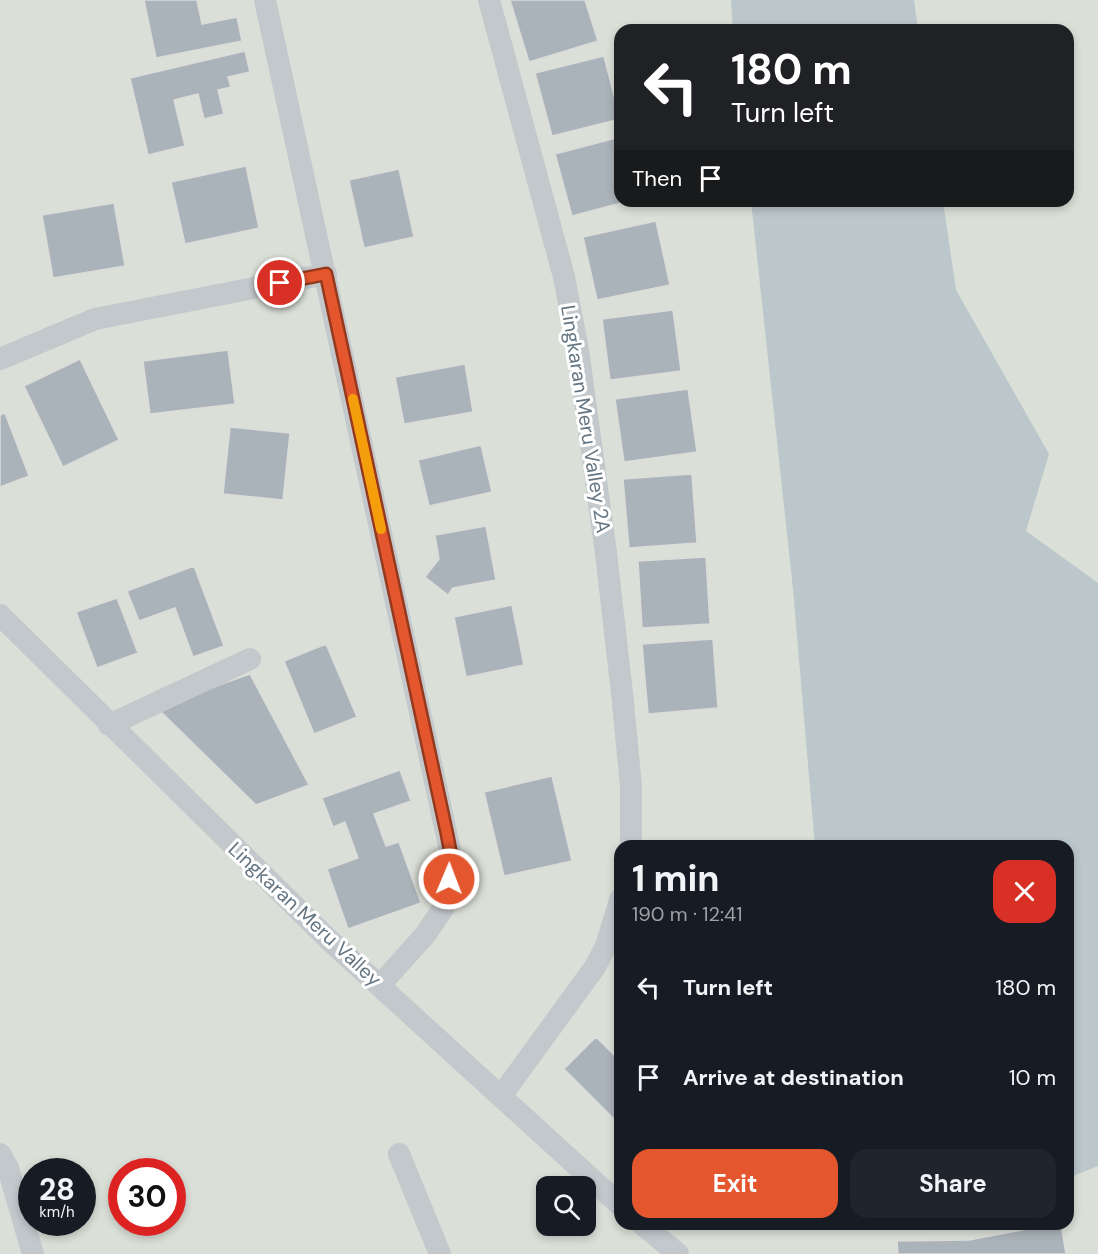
<!DOCTYPE html>
<meta charset="utf-8">
<style>
body{margin:0;font-family:"DM Sans",sans-serif;background:#20242c;color:#f1f3f6;height:100vh;display:flex;flex-direction:column;font-size:22px;white-space:nowrap}
*{box-sizing:border-box;margin:0}
p{font-size:20px;color:#9ea1a6}
.icon{flex:none;width:33px;height:33px;fill:none;stroke:currentColor;stroke-width:2;stroke-linecap:round;stroke-linejoin:round}
.map{position:relative;flex:1;overflow:hidden}
.sheet{position:absolute;left:614px;top:840px;width:460px;height:390px;display:flex;flex-direction:column;background:#171b24;border-radius:18px;box-shadow:0 3px 9px #0003}
.sheet>*{flex:none}
.guide{position:absolute;left:614px;top:24px;width:460px;height:183px;border-radius:18px;box-shadow:0 3px 9px #0003;background:#202124;color:#fff;overflow:hidden}
.controls{position:absolute;left:536px;top:1176px;display:grid;gap:12px}
.controls a{display:grid;place-items:center;width:60px;height:60px;border-radius:12px;background:#171b24;box-shadow:0 3px 9px #0003;font-size:30px}
.speed{position:absolute;left:18px;top:1158px;display:flex;gap:12px;font-size:30px;font-weight:700;text-align:center}
.speed>*{display:grid;place-content:center;width:78px;height:78px;border-radius:50%;background:#171b24;box-shadow:0 3px 9px #0003;line-height:1}
.speed small{font-size:15px;font-weight:400}
.speed .limit{border:9px solid #d22;background:#fff;color:#111}
.pin{position:absolute;display:grid;place-items:center;width:51px;height:51px;color:#fff;margin:-26px;border:3px solid #fff;border-radius:50%;box-shadow:0 2px 6px #0007}
.me{position:absolute;width:66px;margin:-33px;rotate:1deg;stroke-linejoin:round;filter:drop-shadow(0 0 4px #0008)}
.turn{display:flex;align-items:center;gap:21px;height:126px;padding:0 18px;font-size:27px}
.turn .icon{width:78px;height:78px;stroke-width:2.5}
.turn b{display:block;font-size:42px;line-height:51px}
.then{display:flex;align-items:center;height:57px;padding:0 18px;background:#0003;gap:12px;font-size:22px}
.round{display:grid;place-items:center;flex:none;width:63px;height:63px;border-radius:18px;background:#20242c}
.summary{display:flex;align-items:center;justify-content:space-between;height:102px;padding:0 18px}
h1{font-size:36px;font-weight:700;line-height:45px}
.action{display:flex;gap:12px;margin-top:auto;padding:12px 18px}
.action a{flex:1;height:69px;border-radius:18px;background:#e4572e;color:#fff;font-size:24px;font-weight:700;line-height:69px;text-align:center}
.action a+a{background:#20242c;color:#f1f3f6}
ul{padding:0;list-style:none}
li{display:flex;align-items:center;gap:18px;height:90px;padding:0 18px}
li div{flex:1}
li b{display:block;font-size:22px}
li em{font-style:normal}
.map>svg:first-child{display:block}
.green{fill:#dadfd7;fill-rule:evenodd}
.water{fill:#bbc7cb}
.building{fill:#aab3b9;stroke:#dcdcda;stroke-width:1.5}
.lines{fill:none;stroke-linecap:round;stroke-linejoin:round}
.minor{stroke:#c3c8cc;stroke-width:22}
.route-casing{stroke:#94391e;stroke-width:15}
.route{stroke:#e4572e;stroke-width:10}
.slow{stroke:#f59e0b;stroke-width:10}
.labels{text-anchor:middle;stroke-width:6;stroke-linejoin:round;paint-order:stroke}
.street-label{font-size:20px;fill:#657683;stroke:#fff}
</style>
<div class="map">
<svg width="1098" height="1254" viewBox="0 0 1098 1254">
<rect width="100%" height="100%" fill="#fafaf8"/>
<path class="green" d="M0,0h1098v1254h-1098zM620,30h448v171h-448zM620,846h448v378h-448zM32,1172h50v50h-50zM122,1172h50v50h-50zM546,1186h39v40h-39z"/>
<path class="water" d="M731,0h183l4,30h-185z
M751,201h192l13,89 93,164 -23,77 72,52v583l-30,12v-332h-253l-22,-257z"/>
<path class="building" d="M144,0h53l5,24 35,-7 5,24 -86,17z
M510,0h75l13,41 -69,21z
M245,51l5,21 -22,5 3,10 -13,3 6,24 -20,5 -6,-25 -24,6 11,46 -37,9 -18,-77z
M604,56l16,63 -68,17 -17,-63z
M620,137v64h9l-57,15 -17,-62z
M246,166l13,62 -74,16 -14,-62z
M399,169l15,68 -50,11 -15,-68z
M114,203l11,63 -72,12 -11,-63z
M656,221l14,64 -73,15 -14,-63z
M673,310l8,61 -71,9 -8,-61z
M228,350l7,54 -85,10 -7,-53z
M80,359l39,81 -56,27 -39,-81z
M465,364l8,48 -69,12 -9,-47z
M688,389l9,63 -73,10 -9,-63z
M5,413l24,63 -29,11v-72z
M230,427l60,6 -7,67 -60,-6z
M481,445l11,47 -63,14 -11,-46z
M692,474l5,69 -68,5 -6,-69z
M486,526l10,54 -43,8 -5,7 -23,-18 14,-18 -4,-24z
M706,557l4,67 -68,4 -4,-67z
M194,566l30,80 -31,11 -18,-49 -36,13 -12,-30z
M117,598l21,55 -41,15 -21,-56z
M512,605l12,60 -58,12 -12,-60z
M713,639l5,69 -70,6 -6,-70z
M326,644l31,73 -43,17 -30,-73z
M250,674l59,111 -53,20 -100,-98z
M400,770l11,31 -37,13 12,32 13,-4 22,61 -73,26 -21,-60 31,-11 -13,-36 -12,5 -11,-29z
M552,776l20,85 -68,15 -20,-84z
M596,1037l24,24v56l-4,4 -52,-52z
M1053,1224h8l5,30h-168l-1,-13 72,-1z"/>
<g class="lines">
<path class="minor" d="M265,0l186,855 -7,52 -19,28 -45,50
M489,0l75,277 14,73 28,203 16,140 9,93v60
M0,359l95,-40 231,-45
M0,615l327,323 293,267
M109,725l141,-66
M501,1096l94,-129 11,-21 14,-46
M0,1154l8,14 25,86
M399,1154l41,100
M642,1224l36,30"/>
</g>
<g class="lines">
<g class="route-casing">
<path id="route" d="M280,283l46,-9 121,560 4,21 -2,24"/>
</g>
<use href="#route" class="route"/>
<path class="slow" d="M353,399l28,130"/>
</g>
<g class="labels">
<g class="street-label">
<text transform="translate(586 419) rotate(81)" y="7">Lingkaran Meru Valley 2A</text>
<text transform="translate(305 914) rotate(43)" y="7">Lingkaran Meru Valley</text>
</g>
</g>
</svg>
<div class="controls">
<a><svg class="icon" aria-label="search" viewBox="0 0 24 24"><circle cx="10" cy="10" r="6"/><path d="M15 15l6 6"/></svg></a>
</div>
<div class="speed"><div>28<small>km/h</small></div><div class="limit">30</div></div>
<div class="pin" style="left:280px;top:283px;background:#d93025"><svg class="icon" aria-label="arrive" viewBox="0 0 24 24"><path d="M6 21V4h12l-3 4 3 4H6"/></svg></div>
<svg class="me" style="left:449px;top:879px" viewBox="-20 -20 40 40"><circle r="17" fill="#e4572e" stroke="#fff" stroke-width="3"/><path d="M0-11L8 9 0 5-8 9z" fill="#fff"/></svg>
<div class="guide">
<div class="turn"><svg class="icon" aria-label="left" viewBox="0 0 24 24"><path d="M17 20v-9H6M10 6l-5 5 5 5"/></svg><div><b>180 m</b>Turn left</div></div>
<div class="then">Then<svg class="icon" aria-label="arrive" viewBox="0 0 24 24"><path d="M6 21V4h12l-3 4 3 4H6"/></svg></div>
</div>
<section class="sheet">
<div class="summary"><div><h1>1 min</h1><p>190 m · 12:41</p></div><a class="round" style="background:#d93025;color:#fff"><svg class="icon" aria-label="close" viewBox="0 0 24 24"><path d="M6 6l12 12M18 6L6 18"/></svg></a></div>
<ul>
<li><svg class="icon" aria-label="left" viewBox="0 0 24 24"><path d="M17 20v-9H6M10 6l-5 5 5 5"/></svg><div><b>Turn left</b></div><em>180 m</em></li>
<li><svg class="icon" aria-label="arrive" viewBox="0 0 24 24"><path d="M6 21V4h12l-3 4 3 4H6"/></svg><div><b>Arrive at destination</b></div><em>10 m</em></li>
</ul>
<div class="action"><a>Exit</a><a>Share</a></div>
</section>
</div>
